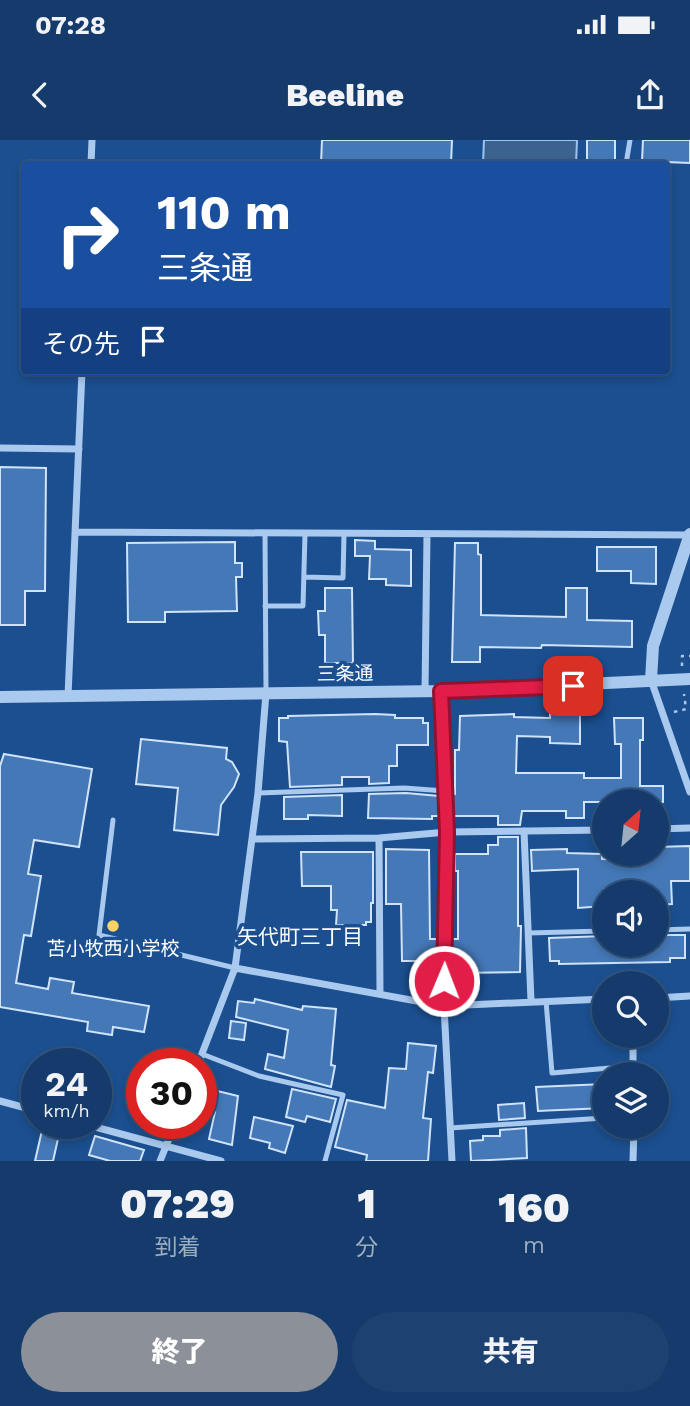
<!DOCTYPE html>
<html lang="ja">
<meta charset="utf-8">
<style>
body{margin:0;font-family:"Work Sans","Noto Sans JP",sans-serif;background:#1d4271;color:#f1f3f6;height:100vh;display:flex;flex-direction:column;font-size:26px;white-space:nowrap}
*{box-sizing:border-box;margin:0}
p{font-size:23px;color:#9dadc1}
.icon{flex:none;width:38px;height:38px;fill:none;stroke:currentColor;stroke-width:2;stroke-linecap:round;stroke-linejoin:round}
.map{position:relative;height:1021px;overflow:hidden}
.side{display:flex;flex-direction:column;background:#143b6b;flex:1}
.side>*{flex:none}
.hud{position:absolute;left:21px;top:21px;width:649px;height:214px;border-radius:7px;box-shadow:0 4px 10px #0003,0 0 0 2px #33557e;background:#1a4fa0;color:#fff;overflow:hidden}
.needle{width:46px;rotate:27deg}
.buttons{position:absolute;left:592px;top:649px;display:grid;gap:14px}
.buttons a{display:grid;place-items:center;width:77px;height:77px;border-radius:50%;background:#143b6b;box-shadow:0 4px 10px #0003,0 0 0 2px #33557e;font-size:35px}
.speed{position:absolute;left:21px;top:908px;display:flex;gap:14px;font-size:35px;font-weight:700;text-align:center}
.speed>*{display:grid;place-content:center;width:91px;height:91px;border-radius:50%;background:#143b6b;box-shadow:0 4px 10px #0003,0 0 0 2px #33557e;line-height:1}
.speed small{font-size:18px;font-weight:400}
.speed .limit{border:10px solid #d22;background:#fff;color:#111}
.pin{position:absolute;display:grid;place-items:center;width:60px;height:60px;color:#fff;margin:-30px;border-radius:14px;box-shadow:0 4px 10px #0006}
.me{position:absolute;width:77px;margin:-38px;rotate:1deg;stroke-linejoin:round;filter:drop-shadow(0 0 5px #0008)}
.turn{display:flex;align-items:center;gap:24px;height:147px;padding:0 21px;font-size:32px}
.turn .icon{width:91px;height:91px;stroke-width:2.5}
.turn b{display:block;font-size:49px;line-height:60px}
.then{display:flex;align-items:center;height:66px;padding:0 21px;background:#0003;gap:14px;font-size:26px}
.eta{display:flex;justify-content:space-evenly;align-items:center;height:119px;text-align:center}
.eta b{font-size:42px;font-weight:800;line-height:49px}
.action{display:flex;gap:14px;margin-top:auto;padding:14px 21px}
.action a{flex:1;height:80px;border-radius:42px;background:#8c9099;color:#fff;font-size:28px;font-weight:800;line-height:80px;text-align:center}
.action a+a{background:#1d4271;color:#f1f3f6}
.status{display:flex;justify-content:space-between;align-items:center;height:49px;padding:0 35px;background:#143b6b;direction:ltr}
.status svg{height:19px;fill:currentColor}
header{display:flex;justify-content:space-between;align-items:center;height:91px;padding:0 21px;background:#143b6b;font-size:32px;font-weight:800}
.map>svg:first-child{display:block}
.water{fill:#3c6290;stroke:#9cc4f0;stroke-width:2}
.building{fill:#4478b7;stroke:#cfe3fa;stroke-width:2}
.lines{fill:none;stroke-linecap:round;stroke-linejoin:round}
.path{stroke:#a9c9ee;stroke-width:2.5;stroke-dasharray:3.5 5;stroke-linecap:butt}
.service{stroke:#a9c9ee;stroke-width:5}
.minor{stroke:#a9c9ee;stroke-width:7}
.tertiary{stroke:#a9c9ee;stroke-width:12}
.route-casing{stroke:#92132f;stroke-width:18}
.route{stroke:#e11d48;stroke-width:12}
.poi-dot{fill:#ffd166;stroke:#1b4f8f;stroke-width:2.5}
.labels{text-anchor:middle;stroke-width:7;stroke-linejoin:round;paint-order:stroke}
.street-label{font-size:19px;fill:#fff;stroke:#1b4f8f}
.poi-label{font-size:19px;fill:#fff;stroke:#1b4f8f}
.neighbourhood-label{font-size:21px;fill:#fff;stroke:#1b4f8f}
</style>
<div class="status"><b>07:28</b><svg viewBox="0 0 49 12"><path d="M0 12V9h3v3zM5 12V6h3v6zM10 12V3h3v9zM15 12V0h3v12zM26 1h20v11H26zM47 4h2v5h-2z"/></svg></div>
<header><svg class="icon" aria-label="back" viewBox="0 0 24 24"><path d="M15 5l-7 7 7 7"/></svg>Beeline<svg class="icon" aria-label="share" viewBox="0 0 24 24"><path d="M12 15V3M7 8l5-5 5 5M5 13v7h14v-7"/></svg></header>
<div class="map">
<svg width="690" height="1021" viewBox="0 0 690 1021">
<rect width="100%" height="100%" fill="#1b4f8f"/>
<path class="water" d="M484,0h93l-1,24h-93z"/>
<path class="building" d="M322,0h130l-1,24h-130z
M587,0h28v24h-28z
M643,0h47v23l-48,-2z
M0,327l46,1 -1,123h-20v34h-25z
M355,400l20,1v8l36,1v36l-25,-1v-6h-17l1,-23h-15z
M235,402v21h7v14h-6l1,34 -72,1v10h-37l-1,-79z
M455,403h23v11l3,1v60l85,2v-29h21v32l45,1v26l-90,-2 -1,3 -61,-1v15h-28z
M597,407h59v37l-25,-1v-12h-34z
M325,448h27l1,75h-28v-28h-6l-1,-24h7z
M550,569l30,1v34l-30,-1v-6l-33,-1 -1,37h68v5h37v-34h-6l-1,-26h29v22h-3v46h23v16h-79v16h-18v-7h-44l-2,14h-22v-9h-46v-22h3v-44h4l1,-34 54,-2v3l36,1z
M375,574l20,1v3h28v5h5v22h-31v21h-8v17l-20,1v-7h-27v8l-52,2 -3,-45 -8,-1v-23h9v-2z
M141,599l86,9 -1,11 6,3 7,12 -5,13 -13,18 -3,30 -44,-5 4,-42 -42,-4z
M4,614l88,15 -13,78 -45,-7 -6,34 13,2 -10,60 -7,-1 -8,48 32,6 2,-11 24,4 -2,11 77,13 -5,26 -31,-5 -1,8 -25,-4 1,-9 -88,-15v-241z
M406,653l33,3 1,20h-8v3l-64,-1 1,-24z
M342,655v21l-34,-1v4h-24v-22z
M498,697h20v89h3l-1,46 -63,1v-7h-6v-27h7v-68h-3v-17h33v-9h10z
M690,706v35h-19l1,23 -16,1v-13h-23v-4l-29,1v17l-26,2v-39l-46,2 -1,-21 36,-1v4l35,1v5l31,1v-6h23v-7z
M386,709l43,1 1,89h9v27l-19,-1v-4h-18l-1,-57h-15z
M301,712h72v51h-2v19h-5v3h-30l1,-15h-6v-24h-29z
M656,795h29v23h-15v4l-111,2v-3h-9l-1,-23 55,-2v9h52z
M255,859l47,11 1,-4 33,3 -5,56 4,1 -4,21 -66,-18 3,-15 16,4 4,-28 -52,-13 2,-16 16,2z
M231,881l15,2 -2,17 -15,-2z
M408,903l28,3 -3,27 -5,-1 -5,46 8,1 -3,42h-62l1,-6 -32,-8 12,-47 38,8 4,-40 17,1z
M604,944v24l-66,3 -2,-24z
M201,947l37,9 -6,49 -23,-6 6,-27 -14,-3z
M292,949l44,10 -6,23 -23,-6 -2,6 -19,-5z
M524,963l1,15 -26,2 -1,-15z
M254,977l39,9 -8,27 -16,-5 1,-5 -20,-5z
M43,986l17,4 -7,31h-18z
M526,988l1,30 -56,3 -1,-20 13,-1v-4h17v-6z
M95,996l49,14 -4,11h-30l-21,-6z"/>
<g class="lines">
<path class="path" d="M682,526v-10h8
M674,572l12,-3 -2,-15"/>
<path class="service" d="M626,24l4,-24
M265,393l1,158
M304,437l39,1 1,-44
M265,466h38l2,-72
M258,653l146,-5 41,3
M113,680l-14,115 136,33
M656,790l34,-1
M528,793l76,-2
M546,861l6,72 81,-7
M202,914l57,22 84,19 -18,66
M450,988l154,-10"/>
<path class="minor" d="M91,24l1,-24
M0,308l79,1
M76,392l614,3
M651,540l39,112
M425,551l2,-156
M441,551l6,141 -3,174 8,155
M68,556l14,-325
M656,689l34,-1
M524,691l7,170
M379,698l1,155
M252,699l127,-1 68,-6 157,-2
M235,828l209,38 160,-7
M656,858l34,-2
M633,896v38
M198,924l37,-96 23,-175 8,-100
M0,961l37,10
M84,984l137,37
M160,1021l15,-37
M633,1021l1,-34"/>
<path class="tertiary" d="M651,540l2,-34 37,-112
M0,557l441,-6 249,-12"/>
</g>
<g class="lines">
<g class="route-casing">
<path id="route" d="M444,841l3,-149 -6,-141 132,-5"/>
</g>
<use href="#route" class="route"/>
</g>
<circle class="poi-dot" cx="113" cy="786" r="7"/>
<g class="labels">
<g class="street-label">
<text transform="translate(345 533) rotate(-1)" y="7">三条通</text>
</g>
<g class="poi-label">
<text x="113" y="815">苫小牧西小学校</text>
</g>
<g class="neighbourhood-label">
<text x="300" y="804">矢代町三丁目</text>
</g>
</g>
</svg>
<div class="buttons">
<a><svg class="needle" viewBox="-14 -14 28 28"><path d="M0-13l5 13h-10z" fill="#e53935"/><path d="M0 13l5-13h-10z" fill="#9dadc1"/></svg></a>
<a><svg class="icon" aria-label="sound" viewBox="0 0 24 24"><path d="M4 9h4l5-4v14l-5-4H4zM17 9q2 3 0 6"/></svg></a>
<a><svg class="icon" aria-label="search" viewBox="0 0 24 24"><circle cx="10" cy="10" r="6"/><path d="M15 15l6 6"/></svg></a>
<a><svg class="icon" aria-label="layers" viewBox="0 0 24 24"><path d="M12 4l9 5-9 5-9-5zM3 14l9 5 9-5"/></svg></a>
</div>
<div class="speed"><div>24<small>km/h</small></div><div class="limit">30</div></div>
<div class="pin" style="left:573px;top:546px;background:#d93025"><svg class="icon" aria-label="arrive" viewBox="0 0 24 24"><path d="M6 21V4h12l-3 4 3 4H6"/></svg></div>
<svg class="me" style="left:444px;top:841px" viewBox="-20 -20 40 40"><circle r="17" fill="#e11d48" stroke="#fff" stroke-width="3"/><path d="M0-11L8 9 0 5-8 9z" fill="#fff"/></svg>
<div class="hud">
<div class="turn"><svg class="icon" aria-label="right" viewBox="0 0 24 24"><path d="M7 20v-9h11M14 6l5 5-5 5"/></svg><div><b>110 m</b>三条通</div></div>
<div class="then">その先<svg class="icon" aria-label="arrive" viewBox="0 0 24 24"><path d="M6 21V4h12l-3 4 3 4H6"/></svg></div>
</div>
</div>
<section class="side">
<div class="eta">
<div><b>07:29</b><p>到着</p></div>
<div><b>1</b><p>分</p></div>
<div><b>160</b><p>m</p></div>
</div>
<div class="action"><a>終了</a><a>共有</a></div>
</section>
